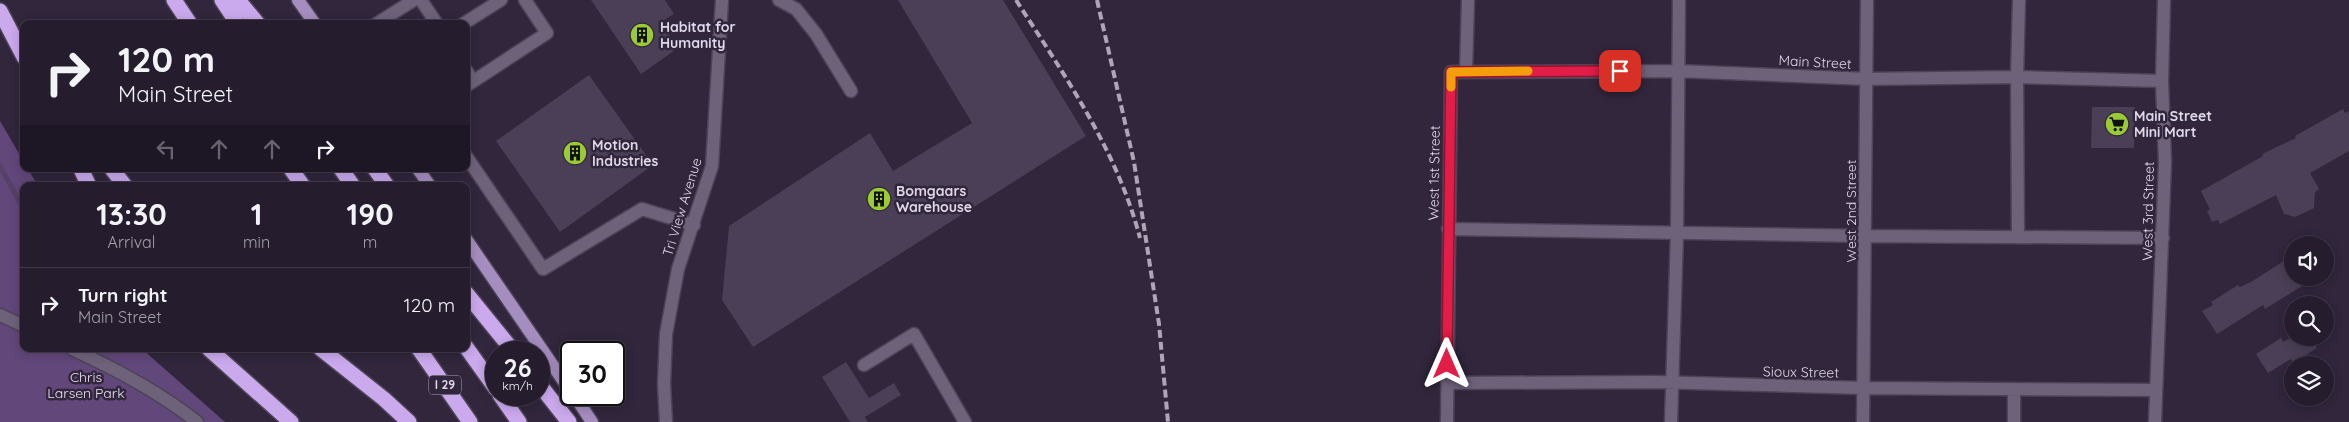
<!DOCTYPE html>
<style>
body{margin:0;font-family:Quicksand,sans-serif;background:#2d2535;color:#f1f3f6;height:100vh;display:flex;flex-direction:column;font-size:19px;white-space:nowrap}
*{box-sizing:border-box;margin:0}
p{font-size:16px;color:#a3a1aa}
.icon{flex:none;width:28px;height:28px;fill:none;stroke:currentColor;stroke-width:2;stroke-linecap:round;stroke-linejoin:round}
.map{position:relative;flex:1;overflow:hidden}
.details{position:absolute;left:20px;top:182px;width:450px;height:170px;display:flex;flex-direction:column;background:#251c2d;border-radius:10px;box-shadow:0 2px 12px #0003,0 0 0 1px #423a49}
.details>*{flex:none}
.top-card{position:absolute;left:20px;top:20px;width:450px;height:152px;border-radius:10px;box-shadow:0 2px 12px #0003,0 0 0 1px #423a49;background:#251c2d;color:#f1f3f6;overflow:hidden}
.fabs{position:absolute;left:2284px;top:236px;display:grid;gap:10px}
.fabs a{display:grid;place-items:center;width:50px;height:50px;border-radius:50%;background:#251c2d;box-shadow:0 2px 12px #0003,0 0 0 1px #423a49;font-size:25px}
.speed{position:absolute;left:485px;top:341px;display:flex;gap:10px;font-size:25px;font-weight:700;text-align:center}
.speed>*{display:grid;place-content:center;width:65px;height:65px;border-radius:50%;background:#251c2d;box-shadow:0 2px 12px #0003,0 0 0 1px #423a49;line-height:1}
.speed small{font-size:12px;font-weight:400}
.speed .limit{border:2px solid #111;border-radius:8px;background:#fff;color:#111}
.pin{position:absolute;display:grid;place-items:center;width:42px;height:42px;color:#fff;margin:-21px;border-radius:10px;box-shadow:0 2px 8px #0006}
.me{position:absolute;width:55px;margin:-28px;rotate:0deg;stroke-linejoin:round;filter:drop-shadow(0 0 4px #0008)}
.turn{display:flex;align-items:center;gap:18px;height:105px;padding:0 15px;font-size:22px}
.turn .icon{width:65px;height:65px;stroke-width:2.5}
.turn b{display:block;font-size:35px;line-height:42px}
.lanes{display:flex;align-items:center;height:48px;padding:0 15px;background:#0003;justify-content:center;gap:25px;direction:ltr}
.lanes .off{opacity:.35}
.eta{display:flex;justify-content:space-evenly;align-items:center;height:85px;text-align:center}
.eta b{font-size:30px;font-weight:800;line-height:35px}
ul{padding:0;list-style:none}
li{display:flex;align-items:center;gap:15px;height:75px;padding:0 15px;border-top:1px solid #423a49}
li div{flex:1}
li b{display:block;font-size:19px}
li em{font-style:normal}
.map>svg:first-child{display:block}
.green{fill:#61477a}
.lines{fill:none;stroke-linecap:round;stroke-linejoin:round}
.stream{stroke:#564167;stroke-width:5}
.building{fill:#4a3f56}
.minor-casing{stroke:#4c4356;stroke-width:15}
.major-casing{stroke:#4c4356;stroke-width:15}
.highway-casing{stroke:#4c4356;stroke-width:18}
.minor{stroke:#6e627b;stroke-width:12}
.major{stroke:#a58dbf;stroke-width:12}
.highway{stroke:#caa9ec;stroke-width:15}
.rail{stroke:#aea6b7;stroke-width:4;stroke-dasharray:8 4;stroke-linecap:butt}
.route-casing{stroke:#92132f;stroke-width:12}
.route{stroke:#e11d48;stroke-width:9}
.slow{stroke:#f59e0b;stroke-width:9}
.labels{text-anchor:middle;stroke-width:5;stroke-linejoin:round;paint-order:stroke}
.shield{fill:#31263c;stroke:#aba3b4;stroke-width:1}
.shield-label{font-size:12px;font-weight:bold;fill:#dfd8e7}
.poi-label{font-size:14px;font-weight:bold;fill:#dfd8e7;stroke:#31263c;text-anchor:start}
.street-label{font-size:14px;fill:#dfd8e7;stroke:#31263c}
.park-label{font-size:14px;fill:#e9e0f4;stroke:#31263c}
</style>
<div class="map">
<svg width="2349" height="422" viewBox="0 0 2349 422">
<rect width="100%" height="100%" fill="#31263c"/>
<path class="green" d="M0,121l24,41v7h4l10,17h-14v163h118l83,73h-225z"/>
<g class="lines">
<path class="stream" d="M0,166l24,44"/>
</g>
<path class="building" d="M591,0h74l9,14 -13,8 17,26 -37,26z
M898,0h105l83,136 -333,211 -31,-47 7,-74 141,-93 23,38 79,-48z
M589,75l64,90 -93,67 -64,-91z
M2092,107h43l-1,41h-43z
M2343,109l2,4 4,-2v40l-39,22 9,16 -4,3 -1,16 -19,9 -11,-3 -8,-19 -56,29 -2,-4 -6,2 -5,-11 3,-1 -9,-19 62,-35 -1,-2 34,-16 -1,-2z
M2287,259l5,10v9h23l-50,31 -2,-4 -46,29 -15,-23 11,-6 -2,-3 27,-17 2,2 11,-5z
M2281,338l2,4 7,-4h21l6,10 -24,15 -2,-4 -23,14 -12,-19z
M846,362l23,36 25,-15 7,12 -36,22 3,5h-18l-28,-45z"/>
<g class="lines">
<g class="minor-casing">
<path id="minor" d="M421,0l16,24
M779,0l17,9 20,25 35,57
M376,24l38,-24
M463,24l38,-24
M466,70l7,11
M1466,71l2,-71
M466,86l81,-53 -22,-33
M466,156l77,113 99,-60 52,16
M1448,229l418,7 297,2
M2018,236l-1,-159 2,-77
M0,315l24,11
M72,349c44,20 87,43 125,73
M864,365l50,-31 51,88
M1447,383l208,-1 209,6 291,2
M666,422l-2,-38 2,-50 12,-65 34,-103 10,-166
M1447,422l4,-350 227,-1 189,8 150,-2 145,4
M1671,422l6,-188 2,-234
M1863,422l4,-422
M2014,422v-33
M2155,422l10,-260 -3,-81 2,-81"/>
</g>
<g class="major-casing">
<path id="major" d="M298,0l17,24
M418,169l12,17
M466,239l105,153
M574,395l18,27"/>
</g>
<g class="highway-casing">
<path id="highway" d="M174,0l16,24
M222,0l16,24
M238,0l20,24
M0,11l24,46
M81,169l8,17
M112,169l13,17
M291,169l12,17
M341,169l12,17
M375,169l12,17
M466,293l48,59
M466,347l30,42
M209,349l82,73
M321,349l63,50 25,23
M419,349l51,73
M539,384l30,38
M500,395l19,27"/>
</g>
<use href="#minor" class="minor"/>
<use href="#major" class="major"/>
<use href="#highway" class="highway"/>
<path class="rail" d="M1016,0c49,76 101,150 124,238
M1097,0l37,162 25,162 9,98"/>
</g>
<g class="lines">
<g class="route-casing">
<path id="route" d="M1447,364l4,-292 169,-1"/>
</g>
<use href="#route" class="route"/>
<path class="slow" d="M1451,87v-15l77,-1"/>
</g>
<defs>
<g id="building-disc" transform="scale(1.25)"><circle r="9.5" fill="#9acb35" stroke="#31263c"/><path d="M-4-6H4V6H1V3H-1V6H-4ZM-2.5-4.3h1.7v1.8h-1.7ZM.8-4.3h1.7v1.8H.8ZM-2.5-1h1.7V.8h-1.7ZM.8-1h1.7V.8H.8Z" fill="#111"/></g>
<g id="supermarket-disc" transform="scale(1.25)"><circle r="9.5" fill="#9acb35" stroke="#31263c"/><path d="M-6-5.5h2.5l.6 2H6L4.5 2H-2.5L-4.4-4H-6ZM-1.5 3.2a1.3 1.3 0 1 0 .1 0ZM3 3.2a1.3 1.3 0 1 0 .1 0Z" fill="#111"/></g>
</defs>
<g fill-rule="evenodd">
<use href="#building-disc" x="642" y="35"/>
<use href="#supermarket-disc" x="2117" y="124"/>
<use href="#building-disc" x="575" y="153"/>
<use href="#building-disc" x="879" y="199"/>
</g>
<g class="labels">
<rect class="shield" x="429" y="375.5" width="32" height="19" rx="4"/>
<g class="shield-label">
<text x="445" y="389">I 29</text>
</g>
<g class="poi-label">
<text x="660" y="32">Habitat for<tspan x="660" dy="16">Humanity</tspan></text>
<text x="2134" y="121">Main Street<tspan x="2134" dy="16">Mini Mart</tspan></text>
<text x="592" y="150">Motion<tspan x="592" dy="16">Industries</tspan></text>
<text x="896" y="196">Bomgaars<tspan x="896" dy="16">Warehouse</tspan></text>
</g>
<g class="street-label">
<text transform="translate(1815 62) rotate(3)" y="5">Main Street</text>
<text transform="translate(1434 173) rotate(-89)" y="5">West 1st Street</text>
<text transform="translate(682 207) rotate(-73)" y="5">Tri View Avenue</text>
<text transform="translate(1851 211) rotate(-90)" y="5">West 2nd Street</text>
<text transform="translate(2148 211) rotate(-89)" y="5">West 3rd Street</text>
<text transform="translate(1801 372) rotate(1)" y="5">Sioux Street</text>
</g>
<g class="park-label">
<text x="86" y="382">Chris<tspan x="86" dy="16">Larsen Park</tspan></text>
</g>
</g>
</svg>
<div class="fabs">
<a><svg class="icon" aria-label="sound" viewBox="0 0 24 24"><path d="M4 9h4l5-4v14l-5-4H4zM17 9q2 3 0 6"/></svg></a>
<a><svg class="icon" aria-label="search" viewBox="0 0 24 24"><circle cx="10" cy="10" r="6"/><path d="M15 15l6 6"/></svg></a>
<a><svg class="icon" aria-label="layers" viewBox="0 0 24 24"><path d="M12 4l9 5-9 5-9-5zM3 14l9 5 9-5"/></svg></a>
</div>
<div class="speed"><div>26<small>km/h</small></div><div class="limit">30</div></div>
<div class="pin" style="left:1620px;top:71px;background:#d93025"><svg class="icon" aria-label="arrive" viewBox="0 0 24 24"><path d="M6 21V4h12l-3 4 3 4H6"/></svg></div>
<svg class="me" style="left:1447px;top:364px" viewBox="-20 -20 40 40"><path d="M0-17L14 15 0 8-14 15z" fill="#e11d48" stroke="#fff" stroke-width="4"/></svg>
<div class="top-card">
<div class="turn"><svg class="icon" aria-label="right" viewBox="0 0 24 24"><path d="M7 20v-9h11M14 6l5 5-5 5"/></svg><div><b>120 m</b>Main Street</div></div>
<div class="lanes"><svg class="icon off" aria-label="left" viewBox="0 0 24 24"><path d="M17 20v-9H6M10 6l-5 5 5 5"/></svg><svg class="icon off" aria-label="ahead" viewBox="0 0 24 24"><path d="M12 20V5M6 11l6-6 6 6"/></svg><svg class="icon off" aria-label="ahead" viewBox="0 0 24 24"><path d="M12 20V5M6 11l6-6 6 6"/></svg><svg class="icon" aria-label="right" viewBox="0 0 24 24"><path d="M7 20v-9h11M14 6l5 5-5 5"/></svg></div>
</div>
<section class="details">
<div class="eta">
<div><b>13:30</b><p>Arrival</p></div>
<div><b>1</b><p>min</p></div>
<div><b>190</b><p>m</p></div>
</div>
<ul>
<li><svg class="icon" aria-label="right" viewBox="0 0 24 24"><path d="M7 20v-9h11M14 6l5 5-5 5"/></svg><div><b>Turn right</b><p>Main Street</p></div><em>120 m</em></li>
</ul>
</section>
</div>
